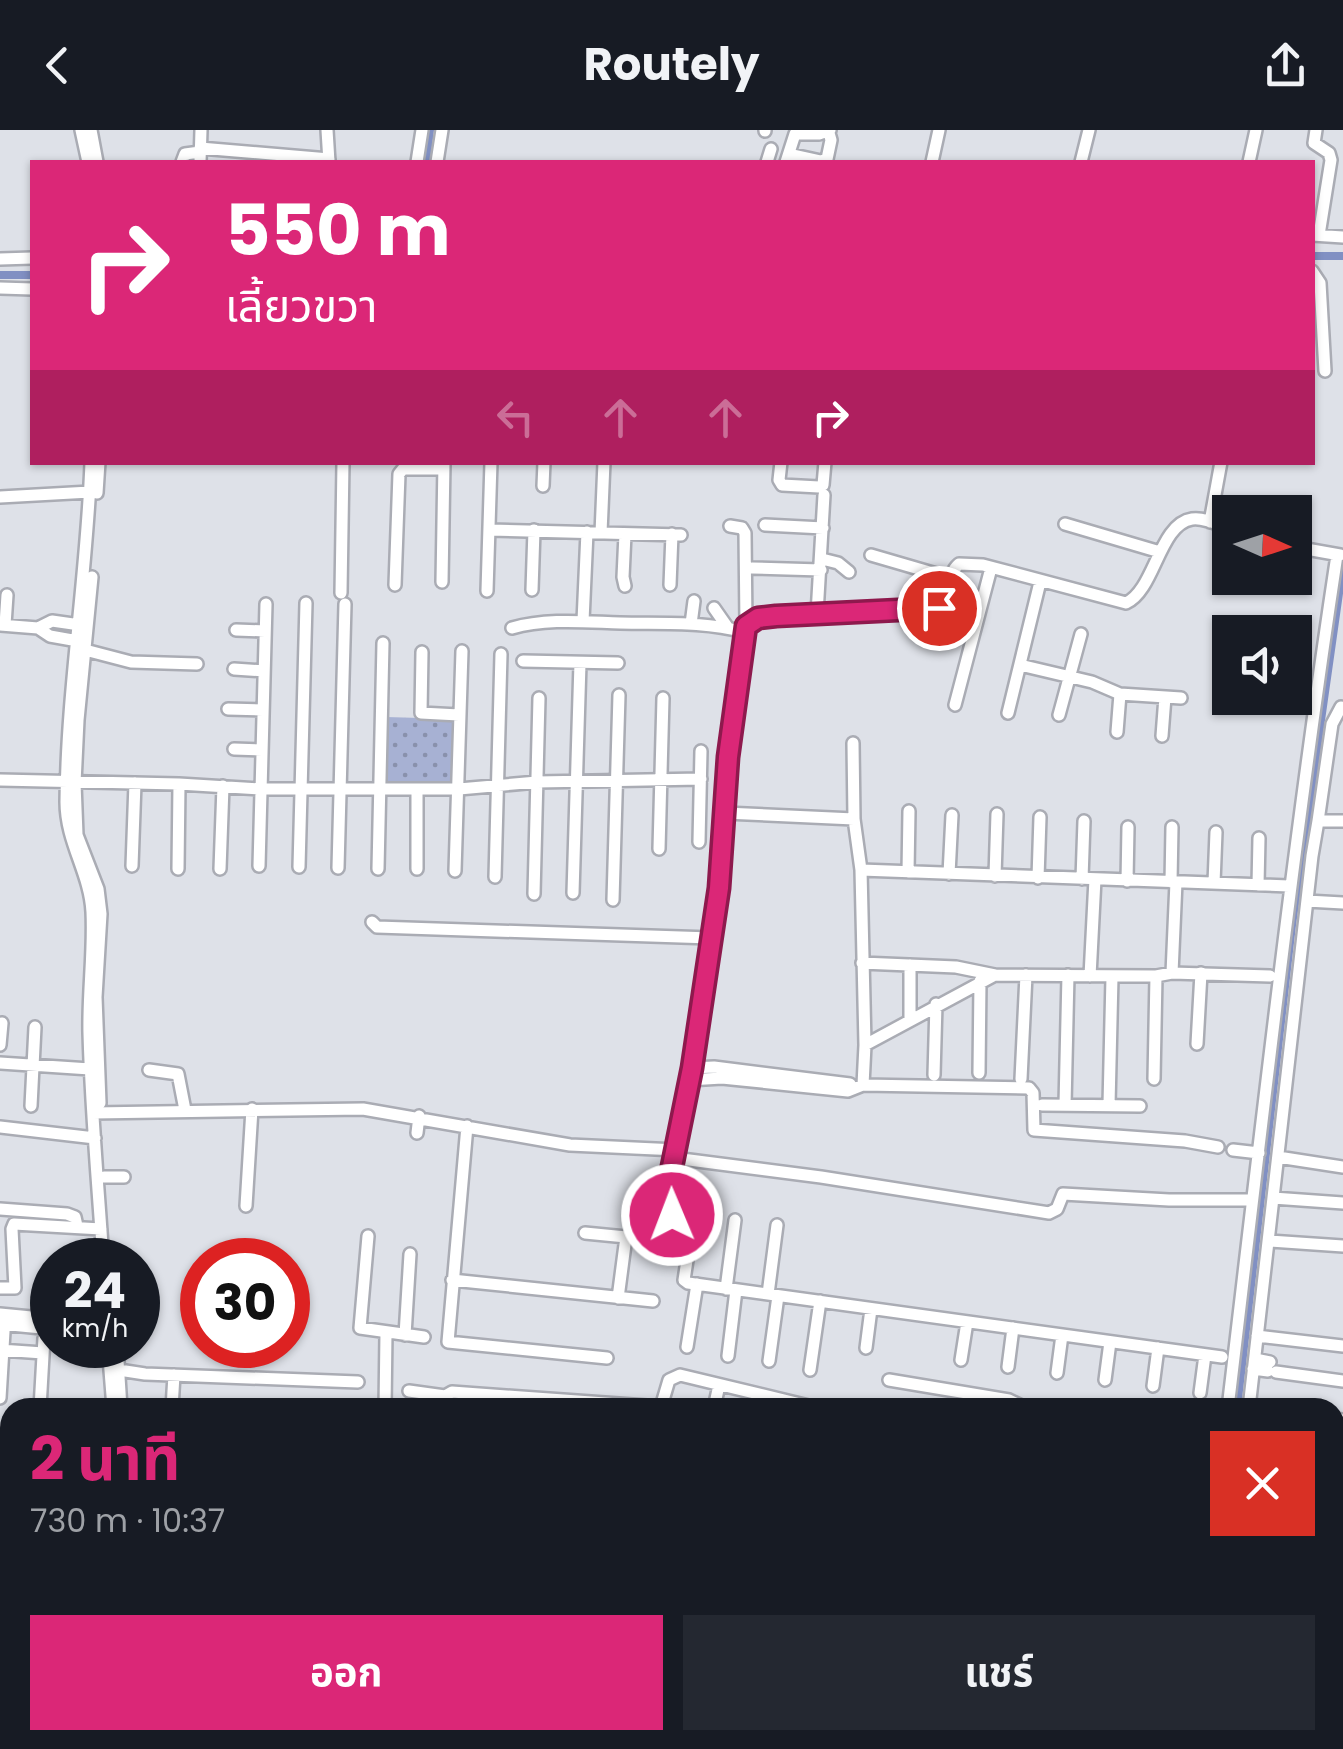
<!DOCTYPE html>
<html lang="th">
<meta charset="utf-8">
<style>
body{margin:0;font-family:Poppins,"Noto Sans Thai",sans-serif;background:#242831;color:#f1f3f6;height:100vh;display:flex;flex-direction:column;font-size:38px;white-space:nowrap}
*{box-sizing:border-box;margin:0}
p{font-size:32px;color:#9ea1a6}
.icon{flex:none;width:55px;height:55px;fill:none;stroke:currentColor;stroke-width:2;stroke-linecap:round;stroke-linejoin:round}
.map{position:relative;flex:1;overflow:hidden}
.sheet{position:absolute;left:0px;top:1268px;width:1345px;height:352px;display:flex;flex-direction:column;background:#171b24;border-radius:30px 30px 0 0;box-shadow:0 2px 8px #0004}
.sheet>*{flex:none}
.top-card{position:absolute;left:30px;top:30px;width:1285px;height:305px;border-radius:0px;box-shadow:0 2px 8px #0004;background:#db2777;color:#fff;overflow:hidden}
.needle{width:65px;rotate:93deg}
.fabs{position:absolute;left:1212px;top:365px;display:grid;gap:20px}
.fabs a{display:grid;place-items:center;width:100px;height:100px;border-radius:0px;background:#171b24;box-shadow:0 2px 8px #0004;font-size:50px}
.speed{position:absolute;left:30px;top:1108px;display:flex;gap:20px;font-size:50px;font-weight:700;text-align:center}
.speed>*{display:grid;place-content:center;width:130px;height:130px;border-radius:50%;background:#171b24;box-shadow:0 2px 8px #0004;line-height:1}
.speed small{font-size:25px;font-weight:400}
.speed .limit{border:15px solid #d22;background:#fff;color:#111}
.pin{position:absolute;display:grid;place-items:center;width:85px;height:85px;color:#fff;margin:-42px;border:5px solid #fff;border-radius:50%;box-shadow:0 2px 10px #0007}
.me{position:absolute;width:110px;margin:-55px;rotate:359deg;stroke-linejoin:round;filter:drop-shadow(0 0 8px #0008)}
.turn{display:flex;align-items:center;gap:35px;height:210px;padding:0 30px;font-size:45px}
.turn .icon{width:130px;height:130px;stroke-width:2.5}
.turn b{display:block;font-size:70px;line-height:85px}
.lanes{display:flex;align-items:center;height:95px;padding:0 30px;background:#0003;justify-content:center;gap:50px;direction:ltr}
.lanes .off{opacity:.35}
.round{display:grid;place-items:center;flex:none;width:105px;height:105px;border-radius:0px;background:#242831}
.headline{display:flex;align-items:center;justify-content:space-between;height:170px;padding:0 30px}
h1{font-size:60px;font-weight:700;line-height:75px;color:#db2777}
.cta{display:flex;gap:20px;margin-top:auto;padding:20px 30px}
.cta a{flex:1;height:115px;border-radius:0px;background:#db2777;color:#fff;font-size:40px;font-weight:700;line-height:115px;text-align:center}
.cta a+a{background:#242831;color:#f1f3f6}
header{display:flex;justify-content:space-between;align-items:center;height:130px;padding:0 30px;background:#171b24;font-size:45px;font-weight:700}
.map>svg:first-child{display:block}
.park{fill:url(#park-dots)}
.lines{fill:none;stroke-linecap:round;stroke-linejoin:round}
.canal{stroke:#8190c3;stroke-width:8}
.minor-casing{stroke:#aaacb4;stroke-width:16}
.minor{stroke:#fff;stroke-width:11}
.route-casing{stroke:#8e194d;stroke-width:25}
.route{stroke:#db2777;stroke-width:18}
</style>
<header><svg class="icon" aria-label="back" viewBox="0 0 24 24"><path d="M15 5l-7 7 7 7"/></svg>Routely<svg class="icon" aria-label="share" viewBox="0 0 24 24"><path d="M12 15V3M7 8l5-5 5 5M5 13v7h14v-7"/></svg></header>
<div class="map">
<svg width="1343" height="1619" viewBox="0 0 1343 1619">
<defs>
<pattern id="park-dots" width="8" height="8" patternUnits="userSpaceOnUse" patternTransform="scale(2.5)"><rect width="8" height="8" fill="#a7b1d3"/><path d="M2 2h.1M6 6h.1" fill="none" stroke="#8991ac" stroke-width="1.8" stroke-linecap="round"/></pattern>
</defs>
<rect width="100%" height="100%" fill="#dee1e8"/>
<path class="park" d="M386,587l69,2v63l-70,-1z"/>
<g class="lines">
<path class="canal" d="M426,32l4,-32
M1312,126h31
M0,145h32
M1237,1278l55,-483 51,-360
M1199,1619l1,-9"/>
<g class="minor-casing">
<path id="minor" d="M81,0l7,32
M91,0l6,32
M327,0l2,32
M1316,0l-2,13 15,10 2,7 -12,75
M765,1v-1
M200,18l129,11
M789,24l32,7 6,-2 4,-19 -2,-7
M182,32l3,-8 15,-2
M200,32l1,-32
M417,32l5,-32
M437,32l5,-32
M767,32l4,-13
M786,32l9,-28h24l11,-4
M932,32l7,-32
M1081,32l8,-32
M1249,32l7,-32
M1312,105l31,2
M0,129l32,-1
M1312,141l8,12 5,88
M0,158l32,1
M91,332c-4,114 -24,227 -25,340 0,40 24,71 26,110 2,40 -4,81 -3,121 2,76 9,151 14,227
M781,332l-2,18 3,5 37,2
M823,355l2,-23
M543,356l1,-24
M97,363l2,-31
M0,367l90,-5
M1210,392l11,-60
M1065,394l95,28
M765,395l58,3
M730,396l12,2 3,5 1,93
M490,400l191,5
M601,403l3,-71
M625,404l-2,43 2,9
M1295,417l45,8
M871,425l79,23
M822,429l16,4 11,9
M752,438l69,2
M92,447l-14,143 -3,63 2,52 21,54 3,25 -5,83 4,106
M442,452l2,-120
M395,455l4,-111 4,-5h41
M670,455l2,-51
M532,460l2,-60
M487,461l4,-129
M341,463l2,-131
M714,478l14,20
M817,484l7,-119
M583,491l4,-89
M691,494l3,-23
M0,495l38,3 12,8 28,5
M5,495l2,-30
M38,498l14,-7 28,4
M512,498c35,-10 73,-6 108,-5 42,1 84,-2 124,9
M236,500l29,1
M85,520l46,12 66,2
M422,522l-1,61 38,2
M523,531l95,2
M1020,535l72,17 28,12 61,4
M234,539l30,2
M955,575l36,-137
M228,579l35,1
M1008,583l32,-131
M1059,585l22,-81
M1117,602l3,-38
M1162,606l3,-39
M234,619l28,1
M0,650l179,4 82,5h198l78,-7 164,-3
M725,683l129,6
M1318,691l14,-97 9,-17
M699,712l2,-91
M659,719l4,-151
M132,736l3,-83
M259,736l7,-262
M299,737l7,-264
M338,738l7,-264
M178,739l1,-85
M220,739l3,-83
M378,739l5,-226
M417,739v-80
M861,740l428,16
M455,741l7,-220
M908,742l1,-61
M949,744l3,-59
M995,746l2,-62
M495,747l6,-223
M1038,748l2,-61
M1082,749l2,-58
M1127,751l1,-54
M1171,752l1,-55
M1214,753l2,-51
M1258,755l1,-47
M573,763l7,-230
M534,764l5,-196
M613,770l6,-205
M1307,771l36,2
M372,792l5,5 334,11
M862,833l94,4 39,8
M1172,843l98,3
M1090,846l5,-97
M910,888v-53
M1197,914l4,-71
M0,915l2,-22
M865,915l130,-70 161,1 16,-3 4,-91
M0,933l90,6
M691,938l23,-1 136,17
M149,940l29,4 7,36
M979,943l1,-92
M934,945l2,-71
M1021,949l5,-104
M1154,949l2,-103
M689,950l33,-2 126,13 15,-6 2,-40 -4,-175 -7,-51 -1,-76
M863,955l166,3 4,5 1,37 151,11 33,6
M1042,975l98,1
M1065,975l3,-130
M1109,975l3,-128
M31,976l4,-79
M93,983l270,-4 207,36 107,5
M467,996l-19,216 159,16
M0,997l95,11
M417,1003l2,-17
M1233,1020l26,3
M1278,1027l65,10
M674,1028l147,19 228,36 8,-4 6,-15 106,6h83
M104,1047h20
M1273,1068l70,5
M246,1076l6,-97
M0,1079l67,5 8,3 2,9
M585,1103l41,4
M368,1106l-8,92 64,9
M1269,1111l74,5
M452,1150l201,21
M0,1158h15l-3,-59 2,-5 87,5
M726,1159l9,-69
M768,1164l9,-69
M618,1168l8,-61 34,4
M0,1184l52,5
M0,1194l52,5
M405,1205l5,-81
M1257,1206l86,10
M108,1215l5,63
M117,1215l4,63
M687,1217l10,-63
M866,1218l5,-39
M0,1220l43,3
M728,1226l8,-66
M1222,1227l-534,-74 -4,-3 9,-59 -28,-10 54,-323 9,-131 18,-131 12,-8 18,-3 163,-7c12,-13 7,-33 20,-44l24,1 143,38c29,-13 33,-79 66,-84 12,-2 27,6 38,10
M1255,1229l15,3
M961,1230l6,-38
M769,1231l9,-65
M1008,1237l5,-39
M1253,1239l15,2
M119,1240l26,4 213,8
M810,1240l10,-69
M1276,1242l67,9
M1057,1243l5,-38
M889,1250l120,20 17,8
M1105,1250l5,-38
M1153,1256l5,-38
M409,1261l36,5
M1200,1263l5,-38
M0,1268l5,-83
M40,1278l4,-70
M172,1278l2,-33
M385,1278l1,-75
M441,1278l4,-12 7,-4 209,15 8,-27 11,-5 137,33
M714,1278l5,-23
M1228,1278c34,-285 66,-570 109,-853
M1249,1278l63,-552 6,-35h25
M1335,1289l8,1
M10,1384v45
M0,1469l10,1
M1335,1558l8,1
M0,1594h10
M333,1610v9
M402,1610l1,9
M112,1619l1,-9
M120,1619l1,-9
M439,1619v-9
M483,1619v-9
M492,1619l1,-9
M530,1619v-9
M580,1619v-9
M606,1619l1,-9
M756,1619l1,-9
M796,1619l1,-9
M836,1619l1,-9
M876,1619v-9
M1188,1619l1,-9
M1211,1619l1,-9"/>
</g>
<use href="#minor" class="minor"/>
</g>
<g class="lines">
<g class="route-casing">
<path id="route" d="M672,1085l-6,-4v-15l26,-128 27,-180 9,-131 18,-131 12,-8 18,-2 163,-8"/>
</g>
<use href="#route" class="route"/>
</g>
</svg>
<div class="fabs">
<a><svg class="needle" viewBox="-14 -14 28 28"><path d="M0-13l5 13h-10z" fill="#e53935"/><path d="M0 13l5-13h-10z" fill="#9ea1a6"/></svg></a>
<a><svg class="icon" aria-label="sound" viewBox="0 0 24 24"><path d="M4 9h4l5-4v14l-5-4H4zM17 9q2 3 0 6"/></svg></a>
</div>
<div class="speed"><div>24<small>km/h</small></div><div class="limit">30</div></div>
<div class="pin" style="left:939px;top:478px;background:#d93025"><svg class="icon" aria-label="arrive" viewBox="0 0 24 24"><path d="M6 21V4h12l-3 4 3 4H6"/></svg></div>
<svg class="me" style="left:672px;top:1085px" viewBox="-20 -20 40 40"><circle r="17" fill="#db2777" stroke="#fff" stroke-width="3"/><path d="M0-11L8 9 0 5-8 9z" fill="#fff"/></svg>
<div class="top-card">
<div class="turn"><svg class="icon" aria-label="right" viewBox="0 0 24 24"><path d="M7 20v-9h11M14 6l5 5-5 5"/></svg><div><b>550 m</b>เลี้ยวขวา</div></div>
<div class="lanes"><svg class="icon off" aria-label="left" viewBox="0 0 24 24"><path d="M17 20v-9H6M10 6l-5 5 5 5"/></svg><svg class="icon off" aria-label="ahead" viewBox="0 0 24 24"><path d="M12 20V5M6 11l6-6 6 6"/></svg><svg class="icon off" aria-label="ahead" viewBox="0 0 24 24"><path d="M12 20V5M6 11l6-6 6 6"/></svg><svg class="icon" aria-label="right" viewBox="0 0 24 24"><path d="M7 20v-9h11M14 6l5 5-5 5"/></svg></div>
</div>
<section class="sheet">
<div class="headline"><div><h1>2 นาที</h1><p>730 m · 10:37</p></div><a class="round" style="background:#d93025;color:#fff"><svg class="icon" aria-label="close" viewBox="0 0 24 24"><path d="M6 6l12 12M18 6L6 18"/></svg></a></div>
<div class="cta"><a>ออก</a><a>แชร์</a></div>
</section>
</div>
